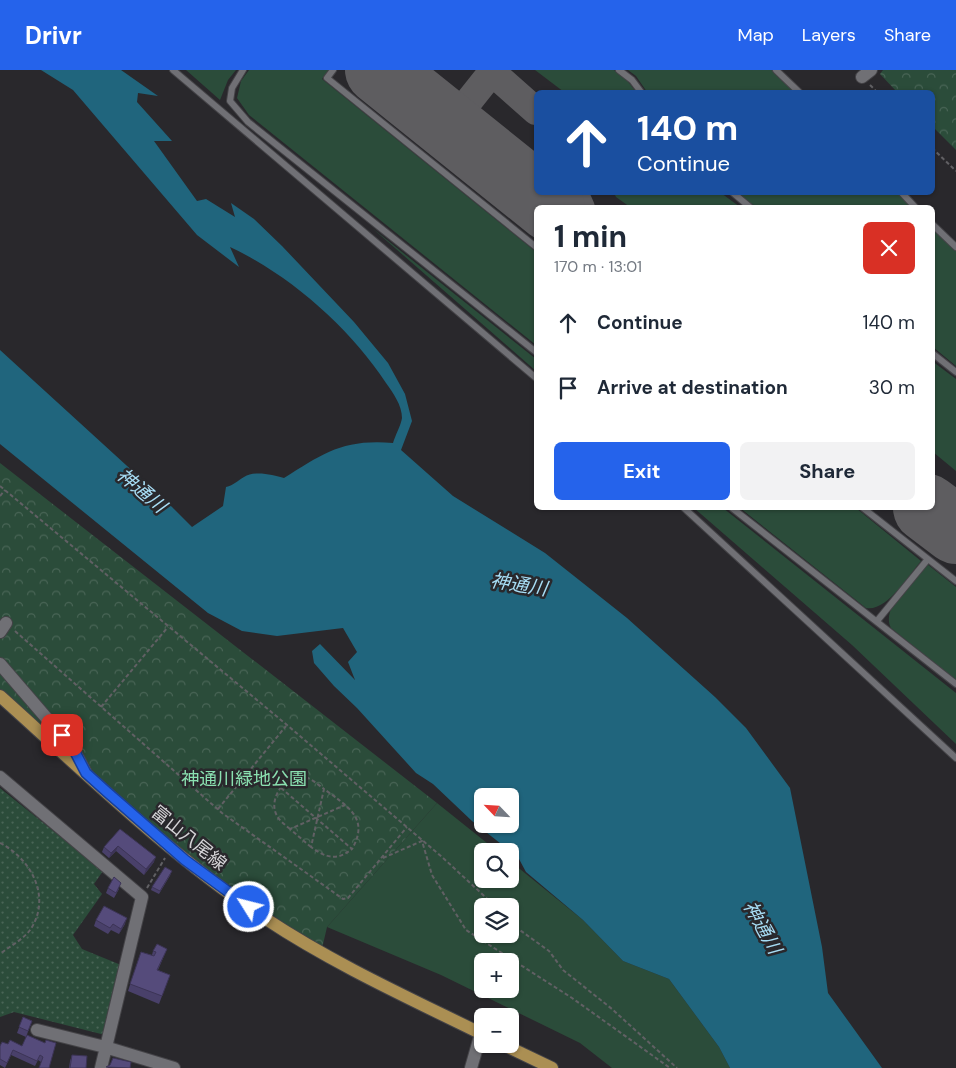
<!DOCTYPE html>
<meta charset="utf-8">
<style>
body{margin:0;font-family:"DM Sans","Noto Sans JP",sans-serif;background:#f2f2f3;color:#1f2937;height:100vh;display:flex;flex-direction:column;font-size:19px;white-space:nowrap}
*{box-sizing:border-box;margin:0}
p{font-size:16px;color:#747a83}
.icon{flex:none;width:28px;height:28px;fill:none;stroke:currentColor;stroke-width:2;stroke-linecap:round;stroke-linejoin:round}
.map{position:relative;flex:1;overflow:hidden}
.panel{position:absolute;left:534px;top:135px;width:401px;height:305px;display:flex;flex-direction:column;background:#fff;border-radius:8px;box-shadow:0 1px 4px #0004}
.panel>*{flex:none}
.top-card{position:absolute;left:534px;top:20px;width:401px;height:105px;border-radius:8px;box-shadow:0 1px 4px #0004;background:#1a4fa0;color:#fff;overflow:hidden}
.needle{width:32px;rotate:295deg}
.tools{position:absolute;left:474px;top:718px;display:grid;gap:10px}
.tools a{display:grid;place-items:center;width:45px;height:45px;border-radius:8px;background:#fff;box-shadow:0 1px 4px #0004;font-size:25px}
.pin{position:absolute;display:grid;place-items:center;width:42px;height:42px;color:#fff;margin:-21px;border-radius:10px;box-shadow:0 2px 8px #0006}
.me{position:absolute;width:55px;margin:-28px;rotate:306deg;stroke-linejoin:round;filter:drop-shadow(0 0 4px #0008)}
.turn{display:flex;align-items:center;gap:18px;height:105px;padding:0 20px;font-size:22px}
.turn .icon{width:65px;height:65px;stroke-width:2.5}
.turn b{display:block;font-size:35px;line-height:42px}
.round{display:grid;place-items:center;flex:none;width:52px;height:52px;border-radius:8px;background:#f2f2f3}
.head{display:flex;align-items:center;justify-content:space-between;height:85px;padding:0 20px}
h1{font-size:30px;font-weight:700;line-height:38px}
.action{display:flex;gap:10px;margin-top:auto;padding:10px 20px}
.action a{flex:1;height:58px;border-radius:8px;background:#2563eb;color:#fff;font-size:20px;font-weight:700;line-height:58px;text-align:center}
.action a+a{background:#f2f2f3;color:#1f2937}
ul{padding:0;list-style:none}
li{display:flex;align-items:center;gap:15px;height:65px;padding:0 20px}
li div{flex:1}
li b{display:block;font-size:19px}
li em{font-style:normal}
header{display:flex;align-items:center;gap:30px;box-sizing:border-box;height:70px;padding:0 25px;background:#2563eb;color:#fff}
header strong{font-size:24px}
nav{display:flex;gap:28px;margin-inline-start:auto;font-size:18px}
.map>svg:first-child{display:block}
.grass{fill:#2b4c3a;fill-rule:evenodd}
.park{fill:url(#park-crowns)}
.garden{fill:url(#garden-dots)}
.water{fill:#20657d;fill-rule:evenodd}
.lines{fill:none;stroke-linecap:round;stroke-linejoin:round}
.taxiway{stroke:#5e5d60;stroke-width:28}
.runway{stroke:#5e5d60;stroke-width:68}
.service-casing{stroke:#444347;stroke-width:8}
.minor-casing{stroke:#444347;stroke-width:14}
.tertiary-casing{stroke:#444347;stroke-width:14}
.primary-casing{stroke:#444347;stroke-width:14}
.path{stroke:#616064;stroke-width:2;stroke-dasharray:4 2.5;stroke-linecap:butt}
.service{stroke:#707075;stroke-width:6}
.minor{stroke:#707075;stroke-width:12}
.tertiary{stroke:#707075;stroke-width:12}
.primary{stroke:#ab8f53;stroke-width:12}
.wall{fill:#49406a}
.shaded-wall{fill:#3c3456}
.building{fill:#554b7b;stroke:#3c3456}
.route-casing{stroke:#184099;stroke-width:12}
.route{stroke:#2563eb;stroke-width:9}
.labels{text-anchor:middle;stroke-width:5;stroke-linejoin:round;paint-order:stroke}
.park-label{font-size:18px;fill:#8ae0b0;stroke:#29282c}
.street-label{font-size:18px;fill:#d4d3d6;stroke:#29282c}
.water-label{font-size:19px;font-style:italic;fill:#a7ddf5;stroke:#29282c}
</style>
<header>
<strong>Drivr</strong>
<nav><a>Map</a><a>Layers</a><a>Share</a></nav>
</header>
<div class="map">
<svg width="956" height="998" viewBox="0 0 956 998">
<defs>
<pattern id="park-crowns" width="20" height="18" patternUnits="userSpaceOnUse" patternTransform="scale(1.25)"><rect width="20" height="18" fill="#2b4c3a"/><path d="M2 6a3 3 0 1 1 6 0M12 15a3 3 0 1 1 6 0" fill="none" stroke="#496556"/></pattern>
<pattern id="garden-dots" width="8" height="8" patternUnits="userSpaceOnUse" patternTransform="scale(1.25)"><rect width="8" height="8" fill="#2b4c3a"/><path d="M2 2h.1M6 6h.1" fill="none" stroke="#496556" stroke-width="1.8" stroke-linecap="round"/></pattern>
</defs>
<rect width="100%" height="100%" fill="#29282c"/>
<path class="grass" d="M186,0h50l-8,10 -8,20z
M249,0h80l-7,9 214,173v93l-287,-230 -12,-17 4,-17z
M535,0h79l12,9 10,13h-72z
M628,0h144l25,22h-150l-11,-16z
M614,123h107l19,14h-110l-14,-10z
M737,123h162l16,14h-159z
M932,154l24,24v118l-23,-19z
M372,158l164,131v12z
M932,291l24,18v92l-23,-19z
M694,438h29l233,185v51l-104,-99z
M740,438h116l65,53c-12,14 -34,51 -55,47z
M927,494l29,23v93l-65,-52c-11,-20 23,-49 36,-64z
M437,733l60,48h-15v28h28v-18l73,59 40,41 46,18 50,68 11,21h-118l-32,-25 -139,-68 -114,-48zM482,836h28v28h-28zM482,891h28v28h-28z"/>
<path class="park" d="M883,0h73v80l-23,-23 -1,-35h-35l-17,-18z
M0,393l437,340 -110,124 -6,26 -136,-93 -185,-164z"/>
<path class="garden" d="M0,718l103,83 -9,13 8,10 -29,41 9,14 39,16 -16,70 -91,-23 -14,5z"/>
<path class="water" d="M41,0h80l37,26 -20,-3 -1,9 35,39h-18l43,60 9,-2 29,18 -4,-14 23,16 28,27 72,76 34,41 17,31 7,27 -11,29 52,46 92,57 82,65 88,79 31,31 44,60 32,159 6,46 54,75h-152l-11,-21 -50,-68 -46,-18 -40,-41 -57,-48 -7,-13 -9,-8 -38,-30 -39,-37 -17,-11 -59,-65 -23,-22 -20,-23 -2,-12 8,-7 35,36 -7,-18 9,-10 -14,-24 -66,8 -35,-5 -34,-18 -208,-169v-94l172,157 20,20 31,-21 3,-19c8,-2 11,-6 18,-10 11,-7 29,-2 40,1 40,-25 59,-39 109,-35 2,-7 8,-18 9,-25 0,-13 -9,-25 -16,-35 -36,-55 -96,-108 -156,-136l9,20 -42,-32 -124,-145zM482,726h28v28h-28z"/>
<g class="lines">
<path class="taxiway" d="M449,56l43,-54 44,39
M574,122l7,16"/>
<path class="runway" d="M379,0l172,138
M927,438l29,22"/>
<g class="service-casing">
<path id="service" d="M173,0l363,308
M243,0l-11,18 -2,13 18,21 288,230
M333,0l-6,8 209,169
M619,0l13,10 9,12
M776,0l23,22
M732,122l19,16
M901,122l15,16
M932,154l24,23
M932,283l24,19
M684,438l272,250
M732,438l224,176
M863,438l93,73
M877,551l51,-62"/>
</g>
<g class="minor-casing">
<path id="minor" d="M862,7l9,-7
M0,562l6,-9
M0,594l74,86 12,23
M0,707l142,120 -41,171
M37,960l68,17 69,21"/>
</g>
<g class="tertiary-casing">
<path id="tertiary" d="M471,998l10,-35"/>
</g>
<g class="primary-casing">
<path id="primary" d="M0,626c86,77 169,159 266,223 68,45 143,79 216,115
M502,974l50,24"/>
</g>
<path class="path" d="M870,15l7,7
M932,78l24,23
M0,416l287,239 155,132 53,49
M0,426l5,-6
M15,561l207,182 121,86 5,-1 59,-71
M101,637l67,-80
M281,718l71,61c-15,12 -26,9 -41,-2l13,-58c23,17 46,29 28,60
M218,739l68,-83
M290,759c-6,-5 -13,-10 -15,-18 -4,-14 9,-34 25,-35 9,0 17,8 24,13
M0,773c30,15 51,52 32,84 -6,11 -22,19 -32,27
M311,777l-21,-18 55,-24
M383,788l39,-17 10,34 34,55 106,68 98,70
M147,818l18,-30
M510,853l39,28 14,19 49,39 65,59"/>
<use href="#service" class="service"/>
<use href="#minor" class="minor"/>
<use href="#tertiary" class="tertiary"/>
<use href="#primary" class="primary"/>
</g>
<path class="wall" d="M120,759l34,33 -10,13 -28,-24 -7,7 -7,-6 2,-5z
M171,804l-12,20 -8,-4 1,-3z
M108,818l11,1 -5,9 -8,-5z
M96,850l29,4 -6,10 -8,-4 -3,4 -14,-8z
M167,879l-9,21 12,5 -11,29 -31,-13 13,-39 11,3 1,-4z
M23,947l9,4 -6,16 -9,-4z
M45,973h11l-15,19 -3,-2 -3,6 -24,-11 -6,13 -5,-3v-19l8,-2 14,2z
M72,985l14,13h-17l1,-7z"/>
<path class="shaded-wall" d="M118,776l-2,5 -7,7 2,-5z
M156,787l-2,5 -10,13 2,-6z
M127,848l-2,6 -6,10 2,-5z"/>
<path class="building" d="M120,759l36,28 -10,12 -28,-23 -7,7 -7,-6z
M165,797l7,4 -12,20 -8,-4z
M114,807l7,6 -5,10 -8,-5z
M104,836l23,12 -6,11 -8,-5 -3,4 -14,-8z
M157,874l10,5 -10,21 13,5 -8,21 -32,-12 11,-32 13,4 2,-4 -3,-1z
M23,947l9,4 -4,10 -9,-4z
M27,965l18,8 1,-3 10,3 -7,25h-10l4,-11 -3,-2 -3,6 -24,-11 -6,13 -7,-4v-13l2,-4 6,2 2,-4 12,6z
M72,985l15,1 -1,12h-16z
M113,988l18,4 -1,6 -24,-1 4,-2z"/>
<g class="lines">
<g class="route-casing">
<path id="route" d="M62,665l12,15 12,23 21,19 78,68 64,47"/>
</g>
<use href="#route" class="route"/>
</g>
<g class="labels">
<g class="park-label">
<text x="244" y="715">神通川緑地公園</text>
</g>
<g class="street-label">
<text transform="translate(189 768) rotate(39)" y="6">富山八尾線</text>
</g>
<g class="water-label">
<text transform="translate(142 420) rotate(40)" y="7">神通川</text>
<text transform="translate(519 514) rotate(9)" y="7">神通川</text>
<text transform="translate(763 857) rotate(61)" y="7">神通川</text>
</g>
</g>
</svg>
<div class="tools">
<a><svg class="needle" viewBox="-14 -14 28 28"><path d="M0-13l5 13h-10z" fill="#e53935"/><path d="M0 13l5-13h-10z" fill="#747a83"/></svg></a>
<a><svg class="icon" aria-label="search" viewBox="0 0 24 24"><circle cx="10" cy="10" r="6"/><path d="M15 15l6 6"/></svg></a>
<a><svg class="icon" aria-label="layers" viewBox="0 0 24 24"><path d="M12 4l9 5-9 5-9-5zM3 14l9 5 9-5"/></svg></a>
<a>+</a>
<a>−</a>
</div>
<div class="pin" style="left:62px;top:665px;background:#d93025"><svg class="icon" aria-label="arrive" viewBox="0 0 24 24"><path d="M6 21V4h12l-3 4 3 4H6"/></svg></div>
<svg class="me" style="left:249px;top:837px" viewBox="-20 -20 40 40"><circle r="17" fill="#2563eb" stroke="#fff" stroke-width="3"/><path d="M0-11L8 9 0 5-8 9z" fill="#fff"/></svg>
<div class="top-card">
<div class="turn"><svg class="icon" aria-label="ahead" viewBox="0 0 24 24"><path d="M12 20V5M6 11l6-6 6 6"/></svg><div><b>140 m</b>Continue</div></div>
</div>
<section class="panel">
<div class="head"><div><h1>1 min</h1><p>170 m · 13:01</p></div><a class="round" style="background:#d93025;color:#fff"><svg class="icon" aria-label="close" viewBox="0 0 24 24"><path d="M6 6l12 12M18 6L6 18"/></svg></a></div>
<ul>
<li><svg class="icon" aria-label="ahead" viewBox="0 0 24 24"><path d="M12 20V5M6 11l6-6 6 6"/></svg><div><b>Continue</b></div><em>140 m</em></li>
<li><svg class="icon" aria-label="arrive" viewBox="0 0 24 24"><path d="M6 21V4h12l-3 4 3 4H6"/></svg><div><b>Arrive at destination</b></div><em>30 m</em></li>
</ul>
<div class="action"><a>Exit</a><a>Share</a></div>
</section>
</div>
